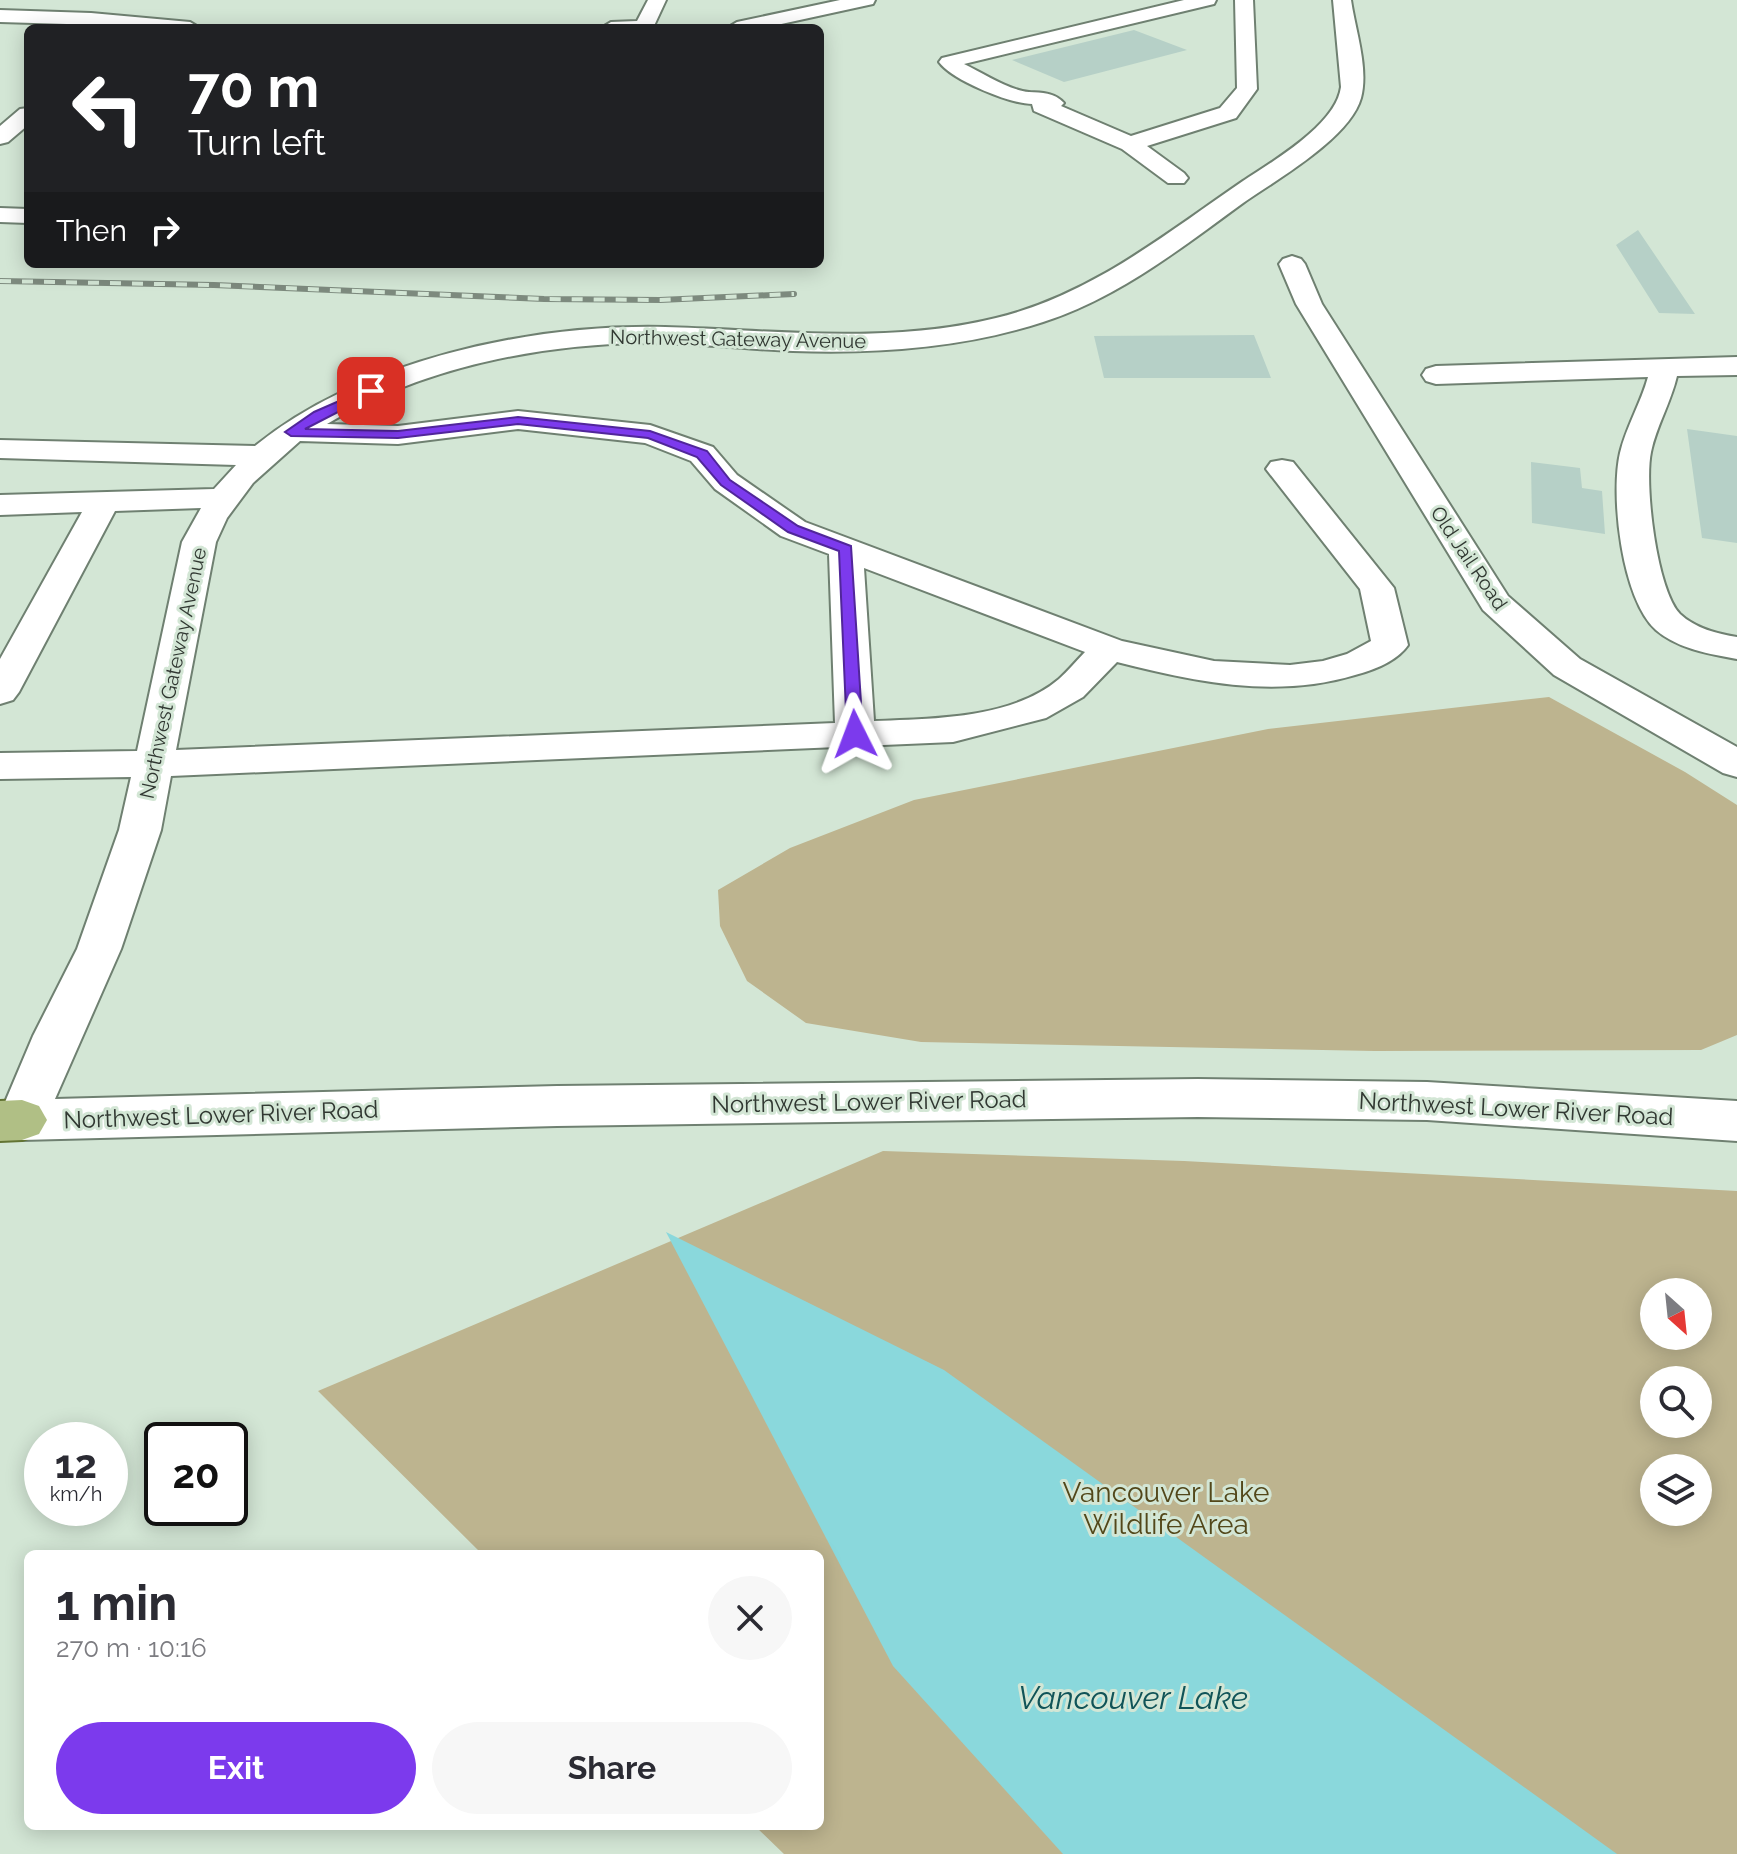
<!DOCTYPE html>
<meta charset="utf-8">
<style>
body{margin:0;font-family:Raleway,sans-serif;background:#f7f7f7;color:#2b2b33;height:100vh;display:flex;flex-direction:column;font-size:30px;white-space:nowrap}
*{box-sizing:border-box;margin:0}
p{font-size:26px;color:#7c7c81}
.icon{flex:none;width:44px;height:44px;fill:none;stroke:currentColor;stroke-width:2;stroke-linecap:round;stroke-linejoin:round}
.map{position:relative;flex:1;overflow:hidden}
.panel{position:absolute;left:24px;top:1550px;width:800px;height:280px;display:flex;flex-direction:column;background:#fff;border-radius:12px;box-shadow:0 4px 20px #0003}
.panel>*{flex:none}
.top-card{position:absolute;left:24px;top:24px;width:800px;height:244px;border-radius:12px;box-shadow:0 4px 20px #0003;background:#202124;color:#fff;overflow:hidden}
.needle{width:52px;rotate:153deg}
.fabs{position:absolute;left:1640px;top:1278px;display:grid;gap:16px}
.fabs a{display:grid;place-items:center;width:72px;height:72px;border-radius:50%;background:#fff;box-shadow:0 4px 20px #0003;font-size:40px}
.speed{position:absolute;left:24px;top:1422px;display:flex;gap:16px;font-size:40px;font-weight:700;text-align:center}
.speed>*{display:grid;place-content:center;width:104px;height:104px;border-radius:50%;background:#fff;box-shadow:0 4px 20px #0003;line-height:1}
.speed small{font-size:20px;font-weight:400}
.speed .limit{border:4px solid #111;border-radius:12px;background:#fff;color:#111}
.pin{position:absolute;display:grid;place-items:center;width:68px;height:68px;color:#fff;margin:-34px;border-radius:16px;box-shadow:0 4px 12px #0006}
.me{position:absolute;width:88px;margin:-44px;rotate:357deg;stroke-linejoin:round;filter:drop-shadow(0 0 6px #0008)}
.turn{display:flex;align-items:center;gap:28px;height:168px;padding:0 32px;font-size:36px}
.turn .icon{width:104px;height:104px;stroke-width:2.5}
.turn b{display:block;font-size:56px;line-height:68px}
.then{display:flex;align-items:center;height:76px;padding:0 32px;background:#0003;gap:16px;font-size:30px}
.round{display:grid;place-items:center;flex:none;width:84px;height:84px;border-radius:42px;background:#f7f7f7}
.head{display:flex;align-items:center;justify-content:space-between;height:136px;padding:0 32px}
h1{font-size:48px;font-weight:700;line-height:60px}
.action{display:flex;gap:16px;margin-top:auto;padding:16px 32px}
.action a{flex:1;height:92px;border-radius:48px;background:#7c3aed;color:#fff;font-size:32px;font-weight:700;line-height:92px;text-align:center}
.action a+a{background:#f7f7f7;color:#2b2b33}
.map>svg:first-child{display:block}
.green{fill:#bdb48f;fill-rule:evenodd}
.water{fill:#8ad8dc}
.building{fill:#b6d0c7}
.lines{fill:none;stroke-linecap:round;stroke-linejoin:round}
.minor-casing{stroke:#6f8071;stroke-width:4}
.major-casing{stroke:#627433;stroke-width:4}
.minor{fill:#fff;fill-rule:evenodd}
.major{fill:#b0bf85;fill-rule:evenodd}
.rail-casing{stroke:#7d8a7e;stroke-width:6}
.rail{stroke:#d3e6d5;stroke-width:4;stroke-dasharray:11;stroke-linecap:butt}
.route{fill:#7c3aed;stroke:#51269a;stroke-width:2}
.labels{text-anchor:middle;stroke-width:6;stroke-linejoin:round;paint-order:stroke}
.far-street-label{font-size:20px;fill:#313832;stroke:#d3e6d5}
.street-label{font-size:24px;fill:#313832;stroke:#d3e6d5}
.near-park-label{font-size:28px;fill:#52471a;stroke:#d3e6d5}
.near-water-label{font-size:32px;font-style:italic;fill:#105458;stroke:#d3e6d5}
</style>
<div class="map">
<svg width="1737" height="1854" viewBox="0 0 1737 1854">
<rect width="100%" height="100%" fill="#d3e6d5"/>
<path class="green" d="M1549,697l136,75 52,33v230l-36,15 -326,1 -454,-9 -115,-19 -59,-42 -27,-55 -2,-36 72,-42 124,-48 354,-71z
M883,1151l301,10 553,30v663h-953l-29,-28h65v-272h-338l-164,-163zM1654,1292h44v44h-44zM1654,1380h44v44h-44zM1654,1468h44v44h-44z"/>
<path class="water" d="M666,1232l278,138 673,484h-554l-170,-188z"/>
<path class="building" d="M1134,30l53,20 -123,32 -52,-22z
M1638,230l57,84 -36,-1 -43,-68z
M1254,335l17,43h-167l-10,-42z
M1687,429l50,7v107l-35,-5z
M1531,462l49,6 2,20 20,3 3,43 -73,-11z"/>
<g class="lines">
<g class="minor-casing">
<path id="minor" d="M648,0h18l-13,28h-52l10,-6 26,-1z
M840,0h35l-2,4 -110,24h-36l10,-6z
M1184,0h32l-2,4 -250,60c19,9 44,26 65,28 13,1 25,0 35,11l-3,3 70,30 89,-28 17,-20 -2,-88h18l4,89 -21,29 -89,28 37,27 4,5 -4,5h-16l-46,-34 -88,-38 -2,-7c-22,0 -80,-24 -93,-42l3,-4z
M1333,0h18c4,29 18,68 10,98 -11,40 -85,82 -118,105 -63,46 -125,95 -200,119 -80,26 -166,32 -250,29 -49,-2 -98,-8 -147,-8 -109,1 -225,25 -319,81l71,2 120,-15 132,14 63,22 24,28 68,47 317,119 92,20 76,4 33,-4 24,-7 24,-13 -11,-52 -94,-120 5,-7 11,-2 11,2 101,126 14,57c-11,16 -34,25 -53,30 -79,24 -160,7 -238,-13l-34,35 -37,21 -93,24 -782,34 -10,54 -40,119 -66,150 502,-13 641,-7 229,3 310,19v40l-310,-21 -229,-3 -641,9 -535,14 -17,-6 -5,-9v-11l33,-78 44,-87 42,-119 12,-53 -131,2v-26l137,-2 45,-209 19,-34 -86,3 -96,181 -6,8 -13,4v-45l82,-147 -82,3v-20l214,-6 22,-24 -236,-7v-18l255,6c106,-86 275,-122 410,-119 112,3 221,18 331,-9 95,-23 168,-83 247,-137 30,-20 93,-56 98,-94zM518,429l127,14 46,18 24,28 66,47 48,18 6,169 -659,27 40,-208 11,-24 26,-35 47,-42 98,3zM864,568l221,84c-9,9 -17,19 -26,27 -47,40 -127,40 -185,42z
M0,10l91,3 99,9 10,6 -200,-6z
M28,108v17l-20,17 -8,2v-18l20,-17z
M0,208l28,1v14l-28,-1z
M1292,256l9,3 4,5 17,40 186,292 72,63 157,88v30l-14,-4 -169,-98 -71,-65 -187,-306 -17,-40 4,-5z
M1737,357v18l-60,1c-6,26 -21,51 -26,76 -7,33 6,139 29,162 15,14 37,20 57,23v22c-27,-5 -59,-10 -81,-29 -34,-30 -46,-134 -36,-177 6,-26 21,-50 28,-76l-212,7 -10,-3 -4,-6 4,-6 10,-3z"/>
</g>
<g class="major-casing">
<path id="major" d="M22,1100l17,6 8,14 -8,14 -17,6 -22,1v-40z"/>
</g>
<use href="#minor" class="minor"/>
<use href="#major" class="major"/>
<g class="rail-casing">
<path id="rail" d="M0,281l214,4 330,14 116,1 134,-6"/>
</g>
<use href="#rail" class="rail"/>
</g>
<path class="route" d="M371,387l4,1v5l-70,36 93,2 120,-14 132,14 57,20 23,29 68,46 53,20 12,188 -2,3h-11l-3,-3 -8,-183 -51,-19 -67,-47 -24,-28 -49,-19 -130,-14 -120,14 -107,-2 -6,-4 29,-20z"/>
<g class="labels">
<g class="far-street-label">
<text transform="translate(738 339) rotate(1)" y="7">Northwest Gateway Avenue</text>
<text transform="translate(1469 558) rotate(56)" y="7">Old Jail Road</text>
<text transform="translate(173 673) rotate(-78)" y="7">Northwest Gateway Avenue</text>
</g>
<g class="street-label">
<text transform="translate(869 1102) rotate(-1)" y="8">Northwest Lower River Road</text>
<text transform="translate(1516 1109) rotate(3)" y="8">Northwest Lower River Road</text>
<text transform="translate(221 1115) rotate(-2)" y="8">Northwest Lower River Road</text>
</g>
<g class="near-park-label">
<text x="1166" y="1502">Vancouver Lake<tspan x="1166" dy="32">Wildlife Area</tspan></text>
</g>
<g class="near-water-label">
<text x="1133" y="1709">Vancouver Lake</text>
</g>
</g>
</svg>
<div class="fabs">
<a><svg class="needle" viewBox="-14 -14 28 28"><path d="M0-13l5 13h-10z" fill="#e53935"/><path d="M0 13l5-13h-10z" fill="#7c7c81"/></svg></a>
<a><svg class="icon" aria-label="search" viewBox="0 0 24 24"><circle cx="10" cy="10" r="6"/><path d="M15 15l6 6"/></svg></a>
<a><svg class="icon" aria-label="layers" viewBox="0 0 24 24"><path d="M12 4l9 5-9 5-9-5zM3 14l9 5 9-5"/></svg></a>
</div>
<div class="speed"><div>12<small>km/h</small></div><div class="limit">20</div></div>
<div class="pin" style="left:371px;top:391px;background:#d93025"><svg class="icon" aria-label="arrive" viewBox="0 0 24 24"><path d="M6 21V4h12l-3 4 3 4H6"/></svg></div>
<svg class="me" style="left:855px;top:734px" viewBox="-20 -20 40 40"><path d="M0-17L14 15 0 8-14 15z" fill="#7c3aed" stroke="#fff" stroke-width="4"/></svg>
<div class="top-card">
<div class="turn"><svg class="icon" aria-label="left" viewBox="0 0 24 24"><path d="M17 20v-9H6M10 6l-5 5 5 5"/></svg><div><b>70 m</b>Turn left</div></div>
<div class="then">Then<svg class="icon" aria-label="right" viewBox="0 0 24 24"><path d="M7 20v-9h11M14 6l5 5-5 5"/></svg></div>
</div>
<section class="panel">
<div class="head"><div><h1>1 min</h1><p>270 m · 10:16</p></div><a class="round"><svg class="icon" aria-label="close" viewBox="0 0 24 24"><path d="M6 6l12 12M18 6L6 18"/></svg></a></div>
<div class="action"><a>Exit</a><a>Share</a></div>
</section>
</div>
